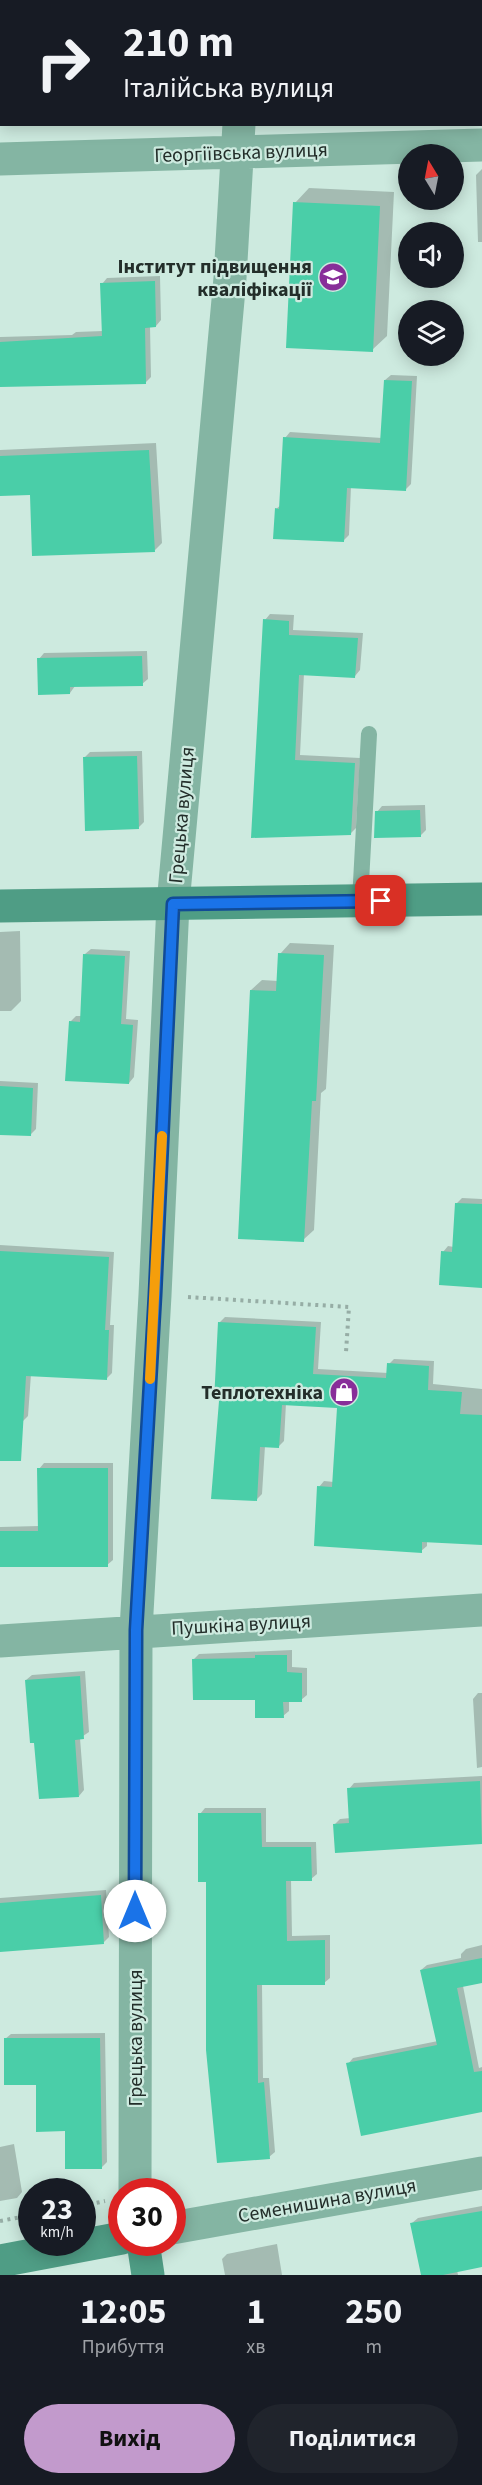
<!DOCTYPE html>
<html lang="uk">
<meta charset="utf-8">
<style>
body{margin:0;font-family:"Source Sans 3",sans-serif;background:#20242c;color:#f1f3f6;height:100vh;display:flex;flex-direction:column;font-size:22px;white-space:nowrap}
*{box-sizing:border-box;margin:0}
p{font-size:20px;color:#9ea1a6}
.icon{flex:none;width:33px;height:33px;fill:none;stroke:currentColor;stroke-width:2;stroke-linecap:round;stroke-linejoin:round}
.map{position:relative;height:2275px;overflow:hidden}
.sheet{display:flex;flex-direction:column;background:#171b24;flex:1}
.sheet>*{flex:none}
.banner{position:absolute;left:0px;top:0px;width:483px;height:126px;box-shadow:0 3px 15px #0003;background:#171b24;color:#f1f3f6;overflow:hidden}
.needle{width:39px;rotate:350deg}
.tools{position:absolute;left:398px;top:144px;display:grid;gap:12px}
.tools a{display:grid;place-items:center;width:66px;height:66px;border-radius:50%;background:#171b24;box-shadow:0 3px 15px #0003;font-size:30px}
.speed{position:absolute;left:18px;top:2178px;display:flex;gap:12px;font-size:30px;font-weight:700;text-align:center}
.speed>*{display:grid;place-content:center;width:78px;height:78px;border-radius:50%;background:#171b24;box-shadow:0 3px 15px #0003;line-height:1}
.speed small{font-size:15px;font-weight:400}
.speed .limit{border:9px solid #d22;background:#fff;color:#111}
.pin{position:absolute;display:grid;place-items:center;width:51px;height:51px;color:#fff;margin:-26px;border-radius:12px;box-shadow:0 3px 9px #0006}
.me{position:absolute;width:66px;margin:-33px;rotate:0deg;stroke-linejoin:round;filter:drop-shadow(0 0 4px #0008)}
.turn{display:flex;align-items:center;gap:21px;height:126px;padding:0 24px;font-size:27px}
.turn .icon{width:78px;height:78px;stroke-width:2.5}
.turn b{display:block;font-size:42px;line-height:51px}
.eta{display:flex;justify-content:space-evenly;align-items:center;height:102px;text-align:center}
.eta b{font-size:36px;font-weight:700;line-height:42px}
.button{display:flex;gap:12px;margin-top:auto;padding:12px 24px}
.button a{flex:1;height:69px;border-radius:36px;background:#c29acc;color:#111;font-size:24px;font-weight:700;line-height:69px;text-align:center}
.button a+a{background:#20242c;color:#f1f3f6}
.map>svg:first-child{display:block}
.shadow{fill:#0003}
.building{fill:#4acea8}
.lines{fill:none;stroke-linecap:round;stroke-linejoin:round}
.path{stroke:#96ada5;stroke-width:4;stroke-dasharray:3 4.5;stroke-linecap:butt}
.lane{stroke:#84b5a3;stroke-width:16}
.street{stroke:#84b5a3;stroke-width:33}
.secondary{stroke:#4f9d85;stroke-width:33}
.route-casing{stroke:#114b97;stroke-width:15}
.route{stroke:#1a73e8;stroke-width:10}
.slow{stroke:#f59e0b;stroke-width:10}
.labels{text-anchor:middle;stroke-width:4.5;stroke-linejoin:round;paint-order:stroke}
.street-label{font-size:20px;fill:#232e2a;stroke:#cdeadf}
.poi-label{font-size:20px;font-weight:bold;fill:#232e2a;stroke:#cdeadf;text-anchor:end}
</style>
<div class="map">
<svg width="482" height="2275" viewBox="0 0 482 2275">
<rect width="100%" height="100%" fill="#cdeadf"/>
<path class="shadow" d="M0,32h2l-2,55z
M482,169v73h-4l-2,-67z
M309,188l85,4 -7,144 -15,14 -77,-147z
M160,276l1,44 -5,6h-6l1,51 -5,5 -146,3v-48l72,-2 4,-3 27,-1 -1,-47 5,-6z
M391,375l26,1 -6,108 -5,5 -55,-3 -2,49 -6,6 -67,-32 5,-4 4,-67 5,-6 92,6 3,-58z
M156,443l6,100 -7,7 -124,-56 -31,1v-45z
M270,614l24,1 -1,15 70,3 -3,37 -5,6 -51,-3 -4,82 60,3 -4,70 -5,5 -98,3 12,-216z
M147,651l1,28 -6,5 -67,2 -5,7 -31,-34 5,-6z
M142,751l2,71 -6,6 -54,-70 6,-6z
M425,805l1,25 -6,6 -43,-24 5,-6z
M20,931l1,70 -10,10h-11v-79z
M290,943l44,2 -8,144 -5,4 -7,137 -11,10 -52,-250 11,-10 16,1 2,-27z
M91,949l39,2 -4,68 12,1 -4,57 -5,6 -59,-61 6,-6h6l3,-62z
M0,1081l38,2 -2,46 -6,6 -30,-2z
M462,1198l20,1v87l-39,-34 5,-6 6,1 3,-44z
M0,1245l114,7 -4,73h4l-2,48 -6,6 -75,-5 -3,42 -5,5 -23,-1z
M225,1317l96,5 -3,47 70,4 1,-9 5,-5 40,2 -1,23 49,5v155l-55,-3v5l-6,5 -102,-64 5,-6 10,1 4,-76 -52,-3 -2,38 -5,5h-14l-3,48 -6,6 -36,-100v-78z
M44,1463h69v97l-6,5h-107v-38l39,-1v-57z
M292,1650v17l15,1v27l-6,5h-12v11l-6,5 -89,-57 5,-5z
M85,1671l4,61 -9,6 4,52 -5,6 -43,-55 -10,-61 6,-5z
M478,1693h4v74l-5,1 -4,-69z
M482,1776v67l-146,9 -1,-28 5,-5 11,-1 -2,-29 5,-6z
M205,1808h61v34h50l1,32 -6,5h-20l1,57 38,-1v43l-6,5 -62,1 1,94h6l6,74 -6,5 -62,-276 -7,-67z
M106,1890l3,47 -5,5 -104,8v-52z
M482,1945v37l-19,4 16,82 3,-1v44l-134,-47 5,-6 85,-17 -17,-71 6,-5 34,-7v-4l5,-5z
M105,2033l2,129 -6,6 -35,-38 -61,-91 6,-5z
M14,2144l8,48 -5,6 -17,3v-54z
M482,2206v59l-25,5 1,5h-36l-10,-52 6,-5z
M277,2244l5,31h-57l-3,-16 5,-5z"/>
<path class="building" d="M293,202l87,4 -7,146 -87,-4z
M155,281l1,46 -11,1 1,56 -146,3v-45l102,-6 -2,-53z
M384,380l28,1 -6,110 -59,-3 -3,54 -71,-3 2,-31 4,1 4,-72 97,6z
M149,450l6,102 -123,4 -2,-61 -30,1v-40z
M263,619l26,2v14l69,3 -3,40 -56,-3 -4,85 60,3 -4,72 -100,3z
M142,656l1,30 -73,1v7l-32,1 -1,-37z
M137,756l2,73 -54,2 -2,-74z
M420,810l1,27 -47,1 1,-27z
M278,953l46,2 -8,146h-4l-8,141 -66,-3 12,-249 26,1z
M83,954l42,2 -4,68 12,1 -4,59 -64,-3 4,-60 11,1z
M0,1086l33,2 -2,48 -31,-1z
M455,1203l27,1v84l-43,-3 2,-34 11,1z
M0,1251l109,6 -4,73h4l-2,50 -81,-4 -5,85h-21z
M218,1322l98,5 -3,47 73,4 1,-15 42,3 -1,24 34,2 -2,22 22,1v130l-60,-3v11l-108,-7 3,-60 15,1 5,-79 -55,-3 -3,43 -19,-1 -3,54 -46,-2 8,-98h-5z
M37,1468h71v99h-108v-36h38z
M255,1655h32v17l15,1v29h-19l1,16h-29v-18h-62l-1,-41 63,-1z
M80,1676l4,63 -9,1 4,57 -40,2 -5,-56h-4l-5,-63z
M480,1781l2,63 -147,9 -2,-29 16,-1 -2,-35z
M198,1813h63l1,34h49l1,34h-26l1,60 38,-1v45h-68l1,98 6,-1 6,77 -53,4 -11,-113v-168h-8z
M101,1895l3,49 -104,8v-49z
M482,1958v25l-25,5 17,84 8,-1v41l-121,24 -15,-73 91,-18 -17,-75z
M4,2038h96l2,131h-37v-38l-29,1v-47h-32z
M482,2211v56l-39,8h-22l-11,-52z"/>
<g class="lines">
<path class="path" d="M198,2v-2
M188,1297l161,10 -3,45
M82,2206l23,-5
M0,2221l32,-6"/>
<path class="lane" d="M360,901l9,-167"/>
<path class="street" d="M249,2v-2
M0,159l482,-14
M0,1641l482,-31
M135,2192l1,-562 19,-335 18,-391 57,-626 9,-154
M172,2228l310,-55"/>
<path class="secondary" d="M0,906l482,-7
M143,2242l5,33
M0,2261l122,-23"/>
</g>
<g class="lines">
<g class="route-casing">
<path id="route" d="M135,1911l1,-281 19,-335 18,-391 208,-3"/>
</g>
<use href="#route" class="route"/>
<path class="slow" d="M150,1379l12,-243"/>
</g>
<defs>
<g id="university-disc" transform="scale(1.5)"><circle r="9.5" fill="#882e99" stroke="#cdeadf"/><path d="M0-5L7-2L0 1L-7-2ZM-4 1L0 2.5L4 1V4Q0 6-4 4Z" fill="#fff"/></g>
<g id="shop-disc" transform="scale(1.5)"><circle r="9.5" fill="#882e99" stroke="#cdeadf"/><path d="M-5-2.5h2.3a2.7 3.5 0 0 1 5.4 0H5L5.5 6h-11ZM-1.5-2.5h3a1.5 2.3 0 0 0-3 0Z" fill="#fff"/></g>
</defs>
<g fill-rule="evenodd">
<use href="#university-disc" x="333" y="277"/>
<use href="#shop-disc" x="344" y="1392"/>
</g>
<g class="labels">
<g class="street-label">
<text transform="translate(241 152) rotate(-2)" y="7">Георгіївська вулиця</text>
<text transform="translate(181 815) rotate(-85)" y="7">Грецька вулиця</text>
<text transform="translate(241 1624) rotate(-3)" y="7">Пушкіна вулиця</text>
<text transform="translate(135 2038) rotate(-90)" y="7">Грецька вулиця</text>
<text transform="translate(327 2200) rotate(-10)" y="7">Семенишина вулиця</text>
</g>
<g class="poi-label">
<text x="312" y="273">Інститут підвищення<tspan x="312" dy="23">кваліфікації</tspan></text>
<text x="323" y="1399">Теплотехніка</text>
</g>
</g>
</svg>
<div class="tools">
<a><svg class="needle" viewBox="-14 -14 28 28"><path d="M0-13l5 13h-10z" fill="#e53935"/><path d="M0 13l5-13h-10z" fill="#9ea1a6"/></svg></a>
<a><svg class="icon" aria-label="sound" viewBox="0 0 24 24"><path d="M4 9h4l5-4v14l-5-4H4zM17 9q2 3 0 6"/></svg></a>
<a><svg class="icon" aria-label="layers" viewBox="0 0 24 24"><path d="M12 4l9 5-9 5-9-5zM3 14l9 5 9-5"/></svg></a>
</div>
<div class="speed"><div>23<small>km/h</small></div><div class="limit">30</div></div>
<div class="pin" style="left:381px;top:901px;background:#d93025"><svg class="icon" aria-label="arrive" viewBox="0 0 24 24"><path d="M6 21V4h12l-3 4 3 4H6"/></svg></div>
<svg class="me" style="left:135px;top:1911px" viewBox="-20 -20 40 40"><circle r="19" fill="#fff"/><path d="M0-13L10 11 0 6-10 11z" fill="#1a73e8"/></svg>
<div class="banner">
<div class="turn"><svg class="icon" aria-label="right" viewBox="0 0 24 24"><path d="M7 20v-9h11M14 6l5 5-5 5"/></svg><div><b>210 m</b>Італійська вулиця</div></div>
</div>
</div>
<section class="sheet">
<div class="eta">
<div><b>12:05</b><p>Прибуття</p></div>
<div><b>1</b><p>хв</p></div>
<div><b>250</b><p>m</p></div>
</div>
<div class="button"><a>Вихід</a><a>Поділитися</a></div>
</section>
